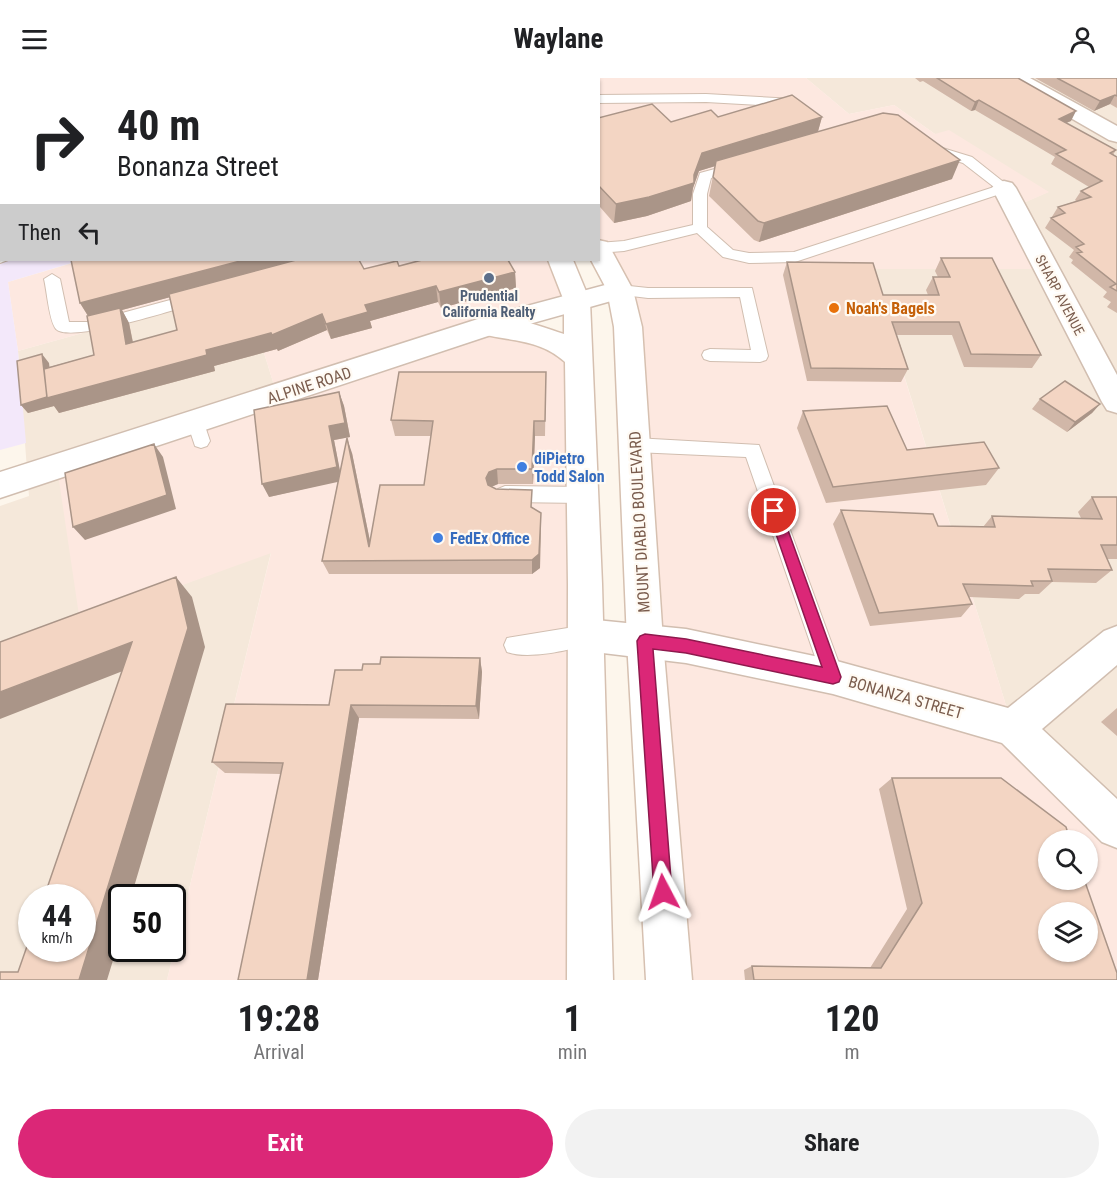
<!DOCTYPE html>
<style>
body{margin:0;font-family:"Roboto Condensed",sans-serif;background:#f2f2f2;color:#202124;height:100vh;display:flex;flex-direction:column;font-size:22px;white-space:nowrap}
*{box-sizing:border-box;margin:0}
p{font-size:20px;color:#757577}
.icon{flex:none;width:33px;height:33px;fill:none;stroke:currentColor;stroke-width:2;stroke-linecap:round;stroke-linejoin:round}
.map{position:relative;height:902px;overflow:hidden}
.side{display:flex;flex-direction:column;background:#fff;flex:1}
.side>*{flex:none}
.top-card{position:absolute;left:0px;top:0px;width:600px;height:183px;box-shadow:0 2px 4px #0004;background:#fff;color:#202124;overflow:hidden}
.tools{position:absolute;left:1038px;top:752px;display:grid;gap:12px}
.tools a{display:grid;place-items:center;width:60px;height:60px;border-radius:50%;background:#fff;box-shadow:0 2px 4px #0004;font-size:30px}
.speed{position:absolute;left:18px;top:806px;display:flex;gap:12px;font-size:30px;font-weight:700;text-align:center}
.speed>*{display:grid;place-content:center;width:78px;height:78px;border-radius:50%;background:#fff;box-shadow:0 2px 4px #0004;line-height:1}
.speed small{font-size:15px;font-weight:400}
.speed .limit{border:3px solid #111;border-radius:9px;background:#fff;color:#111}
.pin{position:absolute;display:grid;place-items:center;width:51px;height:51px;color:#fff;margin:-26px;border:3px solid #fff;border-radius:50%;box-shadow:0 2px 6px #0007}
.me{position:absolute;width:66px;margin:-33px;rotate:356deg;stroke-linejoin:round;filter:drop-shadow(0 0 4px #0008)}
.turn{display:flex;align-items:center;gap:21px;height:126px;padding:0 18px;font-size:27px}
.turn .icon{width:78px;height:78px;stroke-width:2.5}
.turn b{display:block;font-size:42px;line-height:51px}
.then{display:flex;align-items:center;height:57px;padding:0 18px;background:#0003;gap:12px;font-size:22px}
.eta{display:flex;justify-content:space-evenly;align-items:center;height:102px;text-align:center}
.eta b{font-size:36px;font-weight:700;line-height:42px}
.cta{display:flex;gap:12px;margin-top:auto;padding:12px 18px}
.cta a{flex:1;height:69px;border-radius:36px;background:#db2777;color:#fff;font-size:24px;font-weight:700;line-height:69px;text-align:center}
.cta a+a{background:#f2f2f2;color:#202124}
header{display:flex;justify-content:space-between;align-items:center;height:78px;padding:0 18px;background:#fff;font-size:27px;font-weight:700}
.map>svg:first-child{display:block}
.residential{fill:#f5e8da;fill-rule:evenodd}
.commercial{fill:#fde8e0;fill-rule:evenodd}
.education{fill:#f3e8fa}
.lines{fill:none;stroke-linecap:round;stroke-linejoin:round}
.lane-casing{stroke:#d1beb0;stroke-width:2}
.street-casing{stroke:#d1beb0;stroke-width:3}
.secondary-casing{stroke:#d6c0b0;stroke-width:3}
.lane{fill:#fff;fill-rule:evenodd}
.street{fill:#fff;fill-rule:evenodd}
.secondary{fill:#fff;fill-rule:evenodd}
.wall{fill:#d1b7a8;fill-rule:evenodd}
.shaded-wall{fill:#aa9588}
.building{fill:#f3d5c3;stroke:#aa9588;stroke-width:1.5;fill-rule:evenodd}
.route{fill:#db2777;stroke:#8e194d;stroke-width:1.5}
.service-dot{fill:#5c6f8a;stroke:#fffaf3;stroke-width:2}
.food-dot{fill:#e8710a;stroke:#fffaf3;stroke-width:2}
.shop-dot{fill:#3f7fe0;stroke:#fffaf3;stroke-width:2}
.labels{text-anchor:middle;stroke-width:4.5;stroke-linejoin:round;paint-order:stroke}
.far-street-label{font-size:14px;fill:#7a5c4d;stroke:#fffaf3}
.far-service-label{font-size:14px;font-weight:bold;fill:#4e5e75;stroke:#fffaf3}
.food-label{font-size:16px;font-weight:bold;fill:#c56008;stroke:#fffaf3;text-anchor:start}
.street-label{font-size:16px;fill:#7a5c4d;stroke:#fffaf3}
.shop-label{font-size:16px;font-weight:bold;fill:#366cbe;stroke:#fffaf3;text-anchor:start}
</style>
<header><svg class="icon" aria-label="menu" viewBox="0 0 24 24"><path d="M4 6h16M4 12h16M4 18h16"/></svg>Waylane<svg class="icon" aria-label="person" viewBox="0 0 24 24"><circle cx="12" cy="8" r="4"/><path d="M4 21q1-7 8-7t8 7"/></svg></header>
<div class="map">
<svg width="1117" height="902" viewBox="0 0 1117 902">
<rect width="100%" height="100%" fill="#fdf6ec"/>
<path class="residential" d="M806,0h311v749l-104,-99 -142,-460 187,1 -35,-66 25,-11 -113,-58 -41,-29 -45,9z
M244,210l33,107 -196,227 190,-70 -104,428h-167v-474l29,-10 -11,-145zM32,819h50v51h-50zM122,819h50v51h-50z"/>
<path class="commercial" d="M475,0h331l43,36 45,-9 41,29 14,-4 100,62 -46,20 30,57h-162l142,459 104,99v153h-448l-41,-653 -29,-79 -1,-168zM1048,762h40v39h-40zM1048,834h40v39h-40z
M83,182h478l16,41 -87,25 89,32 11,622h-423l104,-427 -191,69 -23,-155 220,-72 -33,-107 -226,63 -10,-69z"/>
<path class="education" d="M0,0l76,1 -74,1v180h73v2l-67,20 10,69 8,92 -26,7z"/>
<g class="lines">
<g class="lane-casing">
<path id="lane" d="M186,0h12v2h-12z
M408,0h18l-19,2z
M706,16l88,5 6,4 -6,4 -88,-5 -108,1v-8z
M926,65l46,14 39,31 -2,3 -214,71 -46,1 -26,-6 -26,-24 -73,18 -26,2v-10l26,-2 69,-16v-31l7,-21 37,-10 5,1 2,3 -2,3 -31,8 -4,16v33l26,23 16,3 45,-1 200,-65 -31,-24 -42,-13 -2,-3 2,-3z
M2,174v8h6l-8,3z
M52,196l8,5 9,43h20l107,-29 8,5 -2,4c-24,6 -131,42 -146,27 -7,-8 -9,-38 -12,-50z
M620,207l28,3h104l16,68 -2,4 -6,2 -50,-1 -6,-2 -2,-4 2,-4 6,-2 41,1 -11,-53 -92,1 -33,-4 -3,-4z
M196,337l6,2 8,24 -3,5 -6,2 -6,-2 -8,-24 3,-5z
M635,360l124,7 85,232 -3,7 -8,3 -8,-3 -3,-7 -76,-220 -111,-5 -6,-2 -3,-5 3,-5z
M505,408l78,1 7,3 2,5 -2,5 -7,3 -78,-1 -7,-3 -2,-5 2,-5z
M586,547l8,3 3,7 -3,7c-21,8 -66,18 -87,10l-3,-7 3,-7z"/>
</g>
<g class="street-casing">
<path id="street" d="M1005,0h25l87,48v16l-8,-2 -101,-58z
M1004,103l8,2 4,5 101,187v38l-10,-3 -5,-8 -110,-214 4,-5z
M620,203l9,3 4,6 -4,6 -132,37 -497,165v-26l478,-153z
M586,541l100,10 147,31 175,48 96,-77 13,-5v39l-75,64 75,70v49l-15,-6 -100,-99 -169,-49 -147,-31 -100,-12 -13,-4 -5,-12 5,-12z"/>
</g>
<g class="secondary-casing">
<path id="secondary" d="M428,0h20l1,2h-20z
M465,0h20l1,2h-20z
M598,162l9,2 26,48 9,37 21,314 29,339h-46l-19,-339 -13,-314 -7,-37 -16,-30h7z
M548,182h25l17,41 12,283 11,396h-46l1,-396 -3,-222c-27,-24 -54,-20 -87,-29l-4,-7 4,-7c27,-7 61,7 86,15v-33z"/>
</g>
<use href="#lane" class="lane"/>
<use href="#street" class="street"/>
<use href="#secondary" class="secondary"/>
</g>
<path class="wall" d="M499,0h93v2h-92z
M915,0h103l53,43 -5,2 50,27 -3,5 4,2v156l-10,-6 4,-5 -8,-5 4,-5 -36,-29 2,-3 -4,-3 5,-7 -29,-22 13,-21 18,-6 -1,-1 6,-9 8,-4 -38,-23 4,-7 -80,-47 -4,1 -48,-30 -3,1z
M1035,0h82v30l-7,-4 -16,7z
M718,39h104l-4,14 134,48 -193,63 -5,-2 -45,-44 6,-30 -16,5 -6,17 -2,13 -44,15 -33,7 -14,-16 -2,-2v-87l73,4z
M941,180l100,97 -9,13 -68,-1 -12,-32h-55l11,34 -7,13 -94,-1 -24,-106 4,-13 96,33h45l-2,-5 7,-13h5l-3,-6z
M399,188l116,6 1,16 -75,20 -3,-6 -68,19 2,7 -41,11 -4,-9 -49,21 -1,-2 -63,17 1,5 -156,42 -5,-7 -26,7 -7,-8 28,-42v4l45,-12 -6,-39 -8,-13zM170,219l7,33 -44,12 -4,-19 -7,-13z
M546,294l-1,64h-10l-2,48h-35l-7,3 41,20 9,6 -1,55 -8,6h-203l-7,-13 16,-80 -69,16 70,-105 5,14 6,31 -16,3 6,32 12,-19 18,88 54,-56 7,-49h-36l-4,-16z
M1040,321l60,5 -8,9 -25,19 -35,-23z
M803,333l104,39 92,18 -13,17 -160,18 -29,-75z
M1092,419h25v62h-10l5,11 -16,13 -44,-1 -13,12h-14l-6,5 -50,-2 3,7 -11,13 -91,9 -37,-102 8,-14 97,16 45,1 9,-11 89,2 -3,-6z
M480,580l2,14 -3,47 -120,-1 -41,262h-80l43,-206 -56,-1 -13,-11 117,-57 51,-41z
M1117,630v28l-16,-14z
M892,700l225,202h-372l-1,-10 8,-4 118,2 37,-59 -28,-120z"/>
<path class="shaded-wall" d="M1115,17l-5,9 -16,7 6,-10z
M979,22l-4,10 -4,1 4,-9z
M1076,33l-5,10 -18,7 6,-9z
M0,34h2v16l-2,1z
M822,39l-5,18 -118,36 -6,17 -2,13 -44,15 -33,7 2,-19 86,-51z
M960,82l-8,19 -193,63 5,-19z
M0,134h2v17h-2z
M244,182h66l-188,50 7,13 7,36 -46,-40 -10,-16z
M515,194l1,16 -75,20 -2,-16z
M436,208l2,16 -68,19 2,7 -41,11 -5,-15 39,-19z
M322,236l5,16 -49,21 -1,-2 -63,17 1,5 -156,42 -5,-7 -26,7 -7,-8 21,-51 7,9 4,33z
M339,314l5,14 6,31 -16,3 8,41 -73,16 -7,-13 67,-58z
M1100,326l-8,9 -25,19 8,-10z
M534,343l1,15 -2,48 -1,-15z
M347,360l5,15 22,108 -5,-14z
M154,366l9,13 13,52 -91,31 -12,-13z
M497,391l1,15 -7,3 -3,6 -2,-15 3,-6z
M541,435l-1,55 -8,6v-14z
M176,499l16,20 13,50 -74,250h-9v34l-15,49h-28z
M132,564l19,18 -151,59v-27z
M480,580l2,14 -3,47 -3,-13z
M351,627l8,13 -41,262h-11z"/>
<path class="building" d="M0,0h34v2h-32v32h-2z
M256,0h145l1,2h-146z
M513,0h39l1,2h-39z
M937,0h81l58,33 -17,8 57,31 -6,3 7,4v134l-7,-4 6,-3 -39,-31 5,-1 -6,-5 8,-3 -33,-26 14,-5 -7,-6 33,-10 -10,-6 21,-10 -46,-27 10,-4 -87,-50 -4,2z
M1057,0h60v18l-2,-1 -15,6z
M792,17l30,22 -120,36 -8,22v8l-45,14 -33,7 -18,-19v-67l54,-14 19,18 40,-12 7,7z
M883,35l15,2 62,45 -196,63 -6,-2 -45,-44 3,-16z
M0,71h2v63h-2z
M941,180h51l49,97 -70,-1 -12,-32h-67l16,47 -97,-1 -24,-106 86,1 10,32h56l-6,-18h17z
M71,182h173l-164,43z
M296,182h63l5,9 33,-8 2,5 23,-6h86l7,12 -76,20 -3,-6 -71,19 3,7 -42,12 -4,-10 -50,21 -1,-2 -65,17 1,5 -160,43 -3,-29 50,-14 -7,-39 33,-8 6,36 51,-14 -8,-36z
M42,276l5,43 -26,8 -4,-44z
M399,294h147l-1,49h-11l-2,48h-35l-8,3 -3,6 2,7 8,4 36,1 -1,17 10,6 -2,41 -7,6 -210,1 25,-123 22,109 11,-62h44l9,-64 -42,-1z
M1065,303l35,23 -25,18 -35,-23z
M339,314l6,31 -16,3 8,41 -75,17 -8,-74z
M887,328l20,44 77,-8 15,26 -166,19 -30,-76z
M154,366l13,51 -94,32 -8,-54z
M1092,419h25v48h-16l11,25 -64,-1 4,12h-21l2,5 -70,-2 9,20 -93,9 -38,-103 92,4 5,12 57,1 -3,-11 110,3z
M176,499l12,51 -109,352h-79v-8h18l14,-40v16h50v-51h-38l88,-255 -132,50v-50z
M381,579l99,1 -4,48 -125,-1 -44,275h-69l45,-217 -71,-1 14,-58 103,1 6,-35h27l1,-6h17z
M892,700h109l65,49 4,13h-22v39h36l33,94v7h-363l-2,-14 129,2 41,-65zM1048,834h40v39h-40z"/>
<path class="route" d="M774,427l7,6 60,166 -2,5 -6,2 -147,-31 -33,-4 19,243 -3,6 -6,3 -7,-3 -2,-6 -17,-251 3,-5 5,-2 41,5 136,28 -54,-156z"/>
<circle class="service-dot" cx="489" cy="200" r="6"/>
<circle class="food-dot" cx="834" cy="230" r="6"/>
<g class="shop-dot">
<circle cx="522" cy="389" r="6"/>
<circle cx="438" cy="460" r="6"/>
</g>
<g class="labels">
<g class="far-street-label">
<text transform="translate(1060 217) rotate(62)" y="5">SHARP AVENUE</text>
</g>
<g class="far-service-label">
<text x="489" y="223">Prudential<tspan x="489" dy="16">California Realty</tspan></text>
</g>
<g class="food-label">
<text x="846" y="236">Noah's Bagels</text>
</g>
<g class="street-label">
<text transform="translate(309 307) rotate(-18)" y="6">ALPINE ROAD</text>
<text transform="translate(639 444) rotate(-93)" y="6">MOUNT DIABLO BOULEVARD</text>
<text transform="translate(906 619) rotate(16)" y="6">BONANZA STREET</text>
</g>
<g class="shop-label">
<text x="534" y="386">diPietro<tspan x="534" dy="18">Todd Salon</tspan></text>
<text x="450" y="466">FedEx Office</text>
</g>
</g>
</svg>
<div class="tools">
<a><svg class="icon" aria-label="search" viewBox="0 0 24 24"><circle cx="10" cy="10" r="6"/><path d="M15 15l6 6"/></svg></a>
<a><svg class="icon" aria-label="layers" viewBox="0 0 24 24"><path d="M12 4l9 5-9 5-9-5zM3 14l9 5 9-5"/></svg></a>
</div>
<div class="speed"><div>44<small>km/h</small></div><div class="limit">50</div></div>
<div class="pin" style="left:774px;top:433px;background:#d93025"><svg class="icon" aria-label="arrive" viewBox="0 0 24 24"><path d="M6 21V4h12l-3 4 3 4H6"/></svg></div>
<svg class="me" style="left:663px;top:814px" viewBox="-20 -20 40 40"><path d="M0-17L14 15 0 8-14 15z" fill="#db2777" stroke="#fff" stroke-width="4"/></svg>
<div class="top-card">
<div class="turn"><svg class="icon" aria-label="right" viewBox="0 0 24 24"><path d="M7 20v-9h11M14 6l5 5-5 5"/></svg><div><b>40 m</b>Bonanza Street</div></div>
<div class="then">Then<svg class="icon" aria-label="left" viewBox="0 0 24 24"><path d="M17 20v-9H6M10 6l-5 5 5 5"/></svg></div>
</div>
</div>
<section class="side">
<div class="eta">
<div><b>19:28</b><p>Arrival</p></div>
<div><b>1</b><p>min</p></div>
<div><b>120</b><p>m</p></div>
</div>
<div class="cta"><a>Exit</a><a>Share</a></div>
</section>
